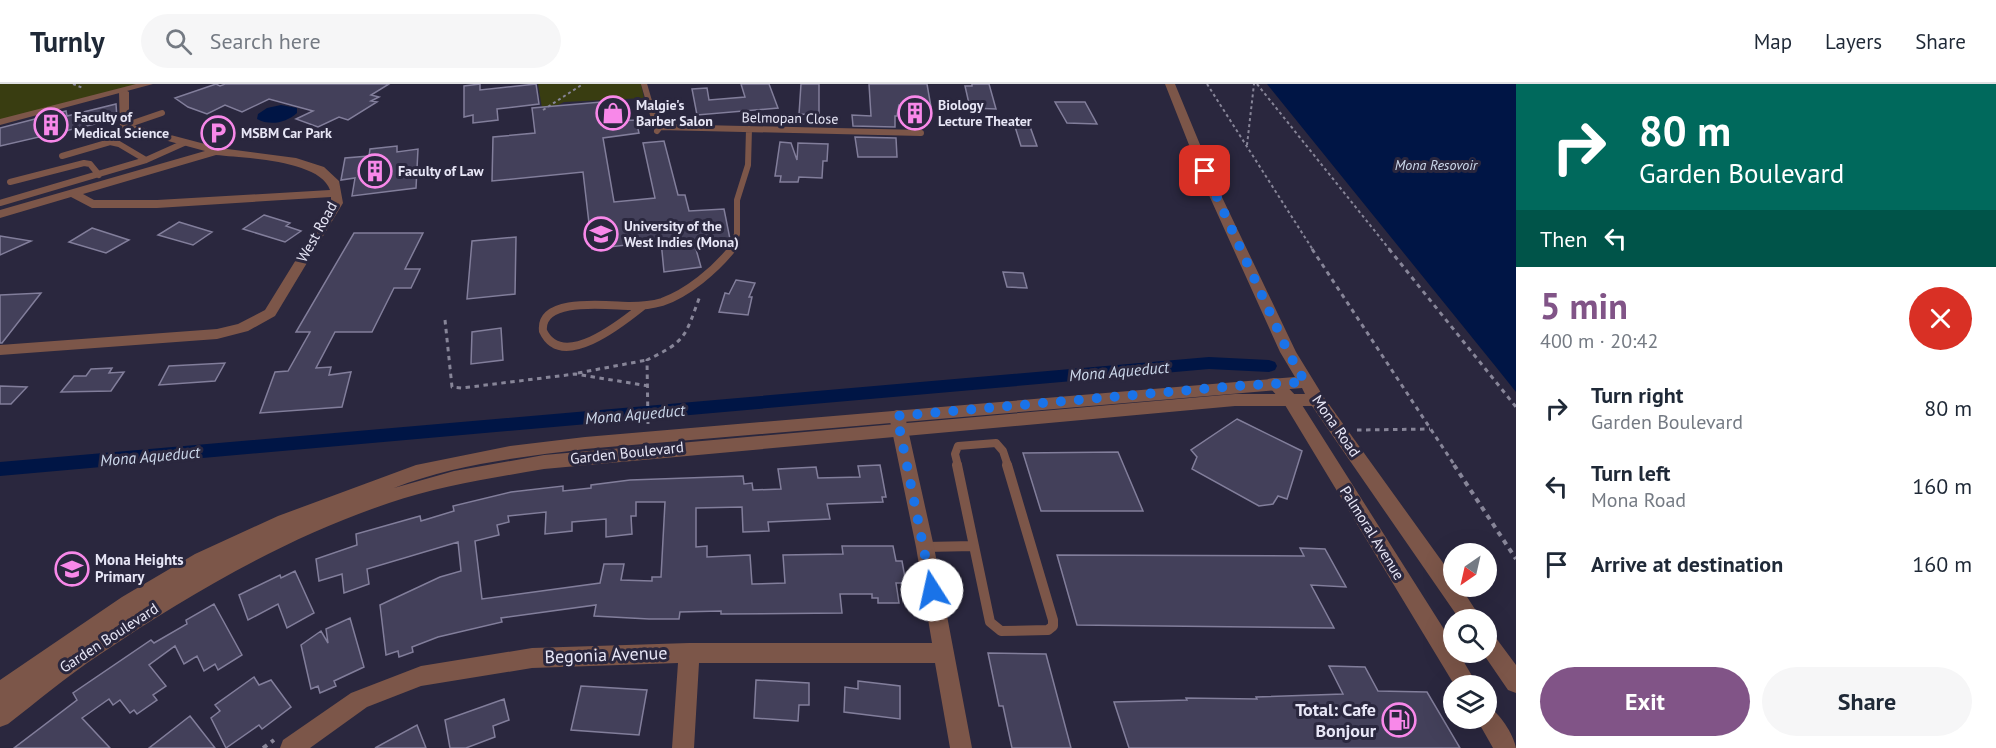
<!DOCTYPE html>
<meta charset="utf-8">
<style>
body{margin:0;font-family:"PT Sans",sans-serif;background:#f6f6f7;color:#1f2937;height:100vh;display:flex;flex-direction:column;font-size:22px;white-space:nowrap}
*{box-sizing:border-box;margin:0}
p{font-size:20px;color:#747a83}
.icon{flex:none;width:33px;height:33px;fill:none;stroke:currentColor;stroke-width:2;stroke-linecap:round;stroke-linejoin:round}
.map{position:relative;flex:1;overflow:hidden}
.sheet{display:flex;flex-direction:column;background:#fff;width:480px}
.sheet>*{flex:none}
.top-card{background:#00695c;color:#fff;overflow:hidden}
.needle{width:39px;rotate:214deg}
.controls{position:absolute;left:1443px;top:459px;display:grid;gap:12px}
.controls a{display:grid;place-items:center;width:54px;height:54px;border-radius:50%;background:#fff;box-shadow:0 6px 24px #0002;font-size:30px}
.pin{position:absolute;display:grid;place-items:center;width:51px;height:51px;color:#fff;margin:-26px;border-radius:12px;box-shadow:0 3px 9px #0006}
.me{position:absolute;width:66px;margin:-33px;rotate:350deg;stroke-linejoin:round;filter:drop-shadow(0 0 4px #0008)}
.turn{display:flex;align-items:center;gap:21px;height:126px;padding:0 24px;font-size:27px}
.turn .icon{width:78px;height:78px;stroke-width:2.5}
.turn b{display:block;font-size:42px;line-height:51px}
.then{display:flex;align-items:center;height:57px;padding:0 24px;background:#0003;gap:12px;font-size:22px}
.round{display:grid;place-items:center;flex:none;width:63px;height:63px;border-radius:32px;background:#f6f6f7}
.headline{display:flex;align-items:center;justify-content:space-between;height:102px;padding:0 24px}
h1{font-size:36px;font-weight:700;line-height:45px;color:#815487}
.action{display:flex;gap:12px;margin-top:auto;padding:12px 24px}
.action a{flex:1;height:69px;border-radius:36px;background:#815487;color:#fff;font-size:24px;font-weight:700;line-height:69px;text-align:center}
.action a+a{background:#f6f6f7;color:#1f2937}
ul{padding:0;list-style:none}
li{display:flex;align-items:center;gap:18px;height:78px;padding:0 24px}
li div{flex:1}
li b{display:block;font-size:22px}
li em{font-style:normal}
header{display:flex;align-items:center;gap:36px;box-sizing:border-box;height:84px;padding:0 30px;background:#fff;border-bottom:2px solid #e0e1e3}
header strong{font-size:28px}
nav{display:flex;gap:33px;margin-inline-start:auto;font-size:21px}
.search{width:420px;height:54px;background:#f6f6f7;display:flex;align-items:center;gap:15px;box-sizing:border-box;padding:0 21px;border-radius:33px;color:#747a83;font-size:22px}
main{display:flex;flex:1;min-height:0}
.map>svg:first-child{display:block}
.green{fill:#393d11}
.water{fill:#001545}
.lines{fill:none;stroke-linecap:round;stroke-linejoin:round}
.canal{fill:#001545;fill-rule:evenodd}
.building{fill:#43405a;stroke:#827e9b;stroke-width:1.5;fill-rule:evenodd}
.path-far2{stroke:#878598;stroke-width:2;stroke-dasharray:3 3;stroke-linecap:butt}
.path-far1{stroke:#878598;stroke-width:3;stroke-dasharray:4.5 4.5;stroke-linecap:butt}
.path{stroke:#878598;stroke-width:4;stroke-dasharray:5 5;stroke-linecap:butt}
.service-far2{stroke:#7c5649;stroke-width:6}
.service-far1{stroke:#7c5649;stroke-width:8}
.service{stroke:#7c5649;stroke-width:10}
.minor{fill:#7c5649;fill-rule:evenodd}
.tertiary{fill:#7c5649;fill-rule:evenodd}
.route{stroke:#1a73e8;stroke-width:10;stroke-dasharray:0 18}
.labels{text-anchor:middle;stroke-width:6;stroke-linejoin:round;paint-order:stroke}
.far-poi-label{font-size:14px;font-weight:bold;fill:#e7e6f6;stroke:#2a273e;text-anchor:start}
.far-street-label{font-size:14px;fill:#e7e6f6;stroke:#2a273e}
.far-water-label{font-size:14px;font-style:italic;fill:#ccd8eb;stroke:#2a273e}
.street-label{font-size:15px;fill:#e7e6f6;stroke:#2a273e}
.poi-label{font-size:15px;font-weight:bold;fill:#e7e6f6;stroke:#2a273e;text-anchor:start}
.water-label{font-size:16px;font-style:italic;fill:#ccd8eb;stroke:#2a273e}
.near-street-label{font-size:18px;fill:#e7e6f6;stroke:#2a273e}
.near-poi-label{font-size:18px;font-weight:bold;fill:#e7e6f6;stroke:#2a273e;text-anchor:end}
</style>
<header>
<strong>Turnly</strong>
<div class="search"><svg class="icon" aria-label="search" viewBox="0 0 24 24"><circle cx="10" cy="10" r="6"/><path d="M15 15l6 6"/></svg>Search here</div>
<nav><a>Map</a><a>Layers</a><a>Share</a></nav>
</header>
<main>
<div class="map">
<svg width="1516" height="664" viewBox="0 0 1516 664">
<rect width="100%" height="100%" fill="#2a273e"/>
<path class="green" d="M0,0h141l-141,37z
M538,0h103l3,14 -80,4 -18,9 -4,-3z"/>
<path class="water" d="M1267,0h249v308l-20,-25z
M281,21l16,3v5c-11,10 -27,13 -40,6l1,-5 9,-6z"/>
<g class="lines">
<path class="canal" d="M1209,273l60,3 6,2 2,4 -2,4 -6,2 -60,-3 -1209,107v-14z"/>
</g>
<path class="building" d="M216,0l4,2 5,-2h164l-18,11 8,2 -8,4 6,1 -29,18 -9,-3 -21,10 -22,-8 17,-8 -44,-12 -27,13 -17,-7 -18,9 -19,-7 -13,-9z
M480,0v6l56,-6 3,20 -42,5 1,11 -25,3v-8l-9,2v-31z
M741,0h28l9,24 -81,7 -5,-26 15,-1 2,12 36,-3z
M801,0h18v31l-20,-1z
M869,0h58l4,23 -32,-2 -2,11h-2v11l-42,-1 -1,-11 19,1z
M972,0h17l7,25 -26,-1 -5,-22h7z
M613,17l4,20 19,-1 3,13 -36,5 11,64 41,-4 -12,-55 21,-2 14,54h7l4,16 35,-2 6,30 -36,3 7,25 -37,5 -3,-31 -69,8 -9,-77 -91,9 1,-44 42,-4 -3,-25z
M1055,18h30l12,22 -30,-1z
M116,20l1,15 -117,27v-18l66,-17 1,5z
M1013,36l15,1 9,25h-16z
M855,53l41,1 1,19h-39z
M780,58l11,1 6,17 1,-17 30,1 -1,17h-4l-1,17 -23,-1 -1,5h-18l1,-6h-6z
M397,62v6l21,-3 -2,39 -64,8 3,-18 -14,2 4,-22 24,-2 1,-7z
M264,131l26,8 -4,3 15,5 -16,11 -42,-13z
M179,138l33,10 -19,13 -35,-10z
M92,144l37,12 -23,13 -37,-11z
M354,149h69l-18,36h15l-9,19h-17l-22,44h-37l-19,36 15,-1 -2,8 22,-3 -9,35 -82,6 15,-41 13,-1 22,-39h-14z
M0,152l31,5 -31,14z
M516,153l-1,57 -48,5 5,-58z
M1003,188l20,1 4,15 -20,-1z
M736,196l19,3 -6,14h3l-4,18 -29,-3 6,-19 4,1z
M41,209l-39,50h-2v-48z
M501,244l2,32 -32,4 1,-32z
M225,279l-10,18 -56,4 10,-19z
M112,284l-3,5 15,-1 -13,19 -50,1 13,-16h12l5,-7z
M0,302l27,1 -16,17h-11z
M1237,335l65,32 -15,48 -9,-3 -5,8 -14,2 -67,-37 5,-12 -6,-7z
M1118,368l25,59h-102l-18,-58z
M880,381l6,32h-4l1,5 -56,2 3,15 -62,3 1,9 -26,1 -1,-25 -46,1v39l11,-1v11l43,-2 2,29 33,-1 -2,-28 60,-1 -1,-8h51l3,15h6l4,22h-10l3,20h-21v-5h-6v-4h-32l2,19 -121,1v-3l-41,1 -1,7h-30l-55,-3 2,-11 -95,13 1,4 -64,15 -26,10 1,5 -14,5 -1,-6 -12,4 -6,-50 60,-28 21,-6 -3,-29 -91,27 2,15 -25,9 -2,-19 -23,7 -3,-22 41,-14 -1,-11 64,-18 1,5 33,-10 -1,-5 58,-14 52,-6v5l28,-3v-3l39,-5 113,-4 1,8 8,-1 1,7 28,-1 -3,-20 38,-2 2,11 42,-1 -2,-11zM636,418h29l-4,75h-9v4l-31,-1 3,-16h-20l-4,19 -118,16 -7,-58 24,-6 -2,-10 12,-3 -1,-6 38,-4 -1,22 27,-3v-9l34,-3v18l26,-3 -1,-18h5z
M1300,464l25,1 21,38 -35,-2 23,43 -257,-3 -20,-70 247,1z
M295,487l19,42 -27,15 -9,-24 -30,16 -9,-25 41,-20 1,3z
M214,520l28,51 -24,15 -3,-6 -11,7 -7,-15 -13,8 -9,-18 -26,19 17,21 -13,9 4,5 -20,14 -3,-4 -4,3 -10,-13 -7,5 -4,-6 -27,19 28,30h-96l63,-48 -4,-7 78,-53 3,3 33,-19 -1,-4z
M350,534l14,49 -30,14 2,5 -16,7 -2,-7 -7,3 -10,-44 20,-14 7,12 -2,-14z
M988,569l58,1 25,94h-59l-9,-42h-4z
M1329,582l36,1 13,24 49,1 33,56h-331l-15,-46 73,-2 -1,-2 71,1 -1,-2 87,-3z
M254,593l5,8 12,-5 20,27 -29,22 -3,-4 -33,23 -15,-30 9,-7 -5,-6z
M756,596l53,3v22h-10l-1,16 -44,-3z
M858,597l42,5v33l-56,-7 1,-25 13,2z
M581,602l66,4 -8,45 -68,-5z
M504,615l5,21 -16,6 2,11 -29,11h-16l-5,-28z
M190,632l25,32h-66z
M417,641l9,23h-51z"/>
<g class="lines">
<path class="path-far2" d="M73,0l10,4
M1207,0l106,166
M1257,0l133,166
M543,26l40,-26
M1247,61l7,-61"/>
<path class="path-far1" d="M1312,165l143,217
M1389,165l127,158
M445,236l7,67 10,1 113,-14 74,12
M578,289l69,-13
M648,340l-1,-64c40,-19 38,-24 53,-64
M1357,346l73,-1"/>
<path class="path" d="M1454,381l62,94
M263,664l11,-8"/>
<path class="service-far2" d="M644,0l12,41 4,2 -3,4
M124,42l38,-13
M660,43l261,6
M62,72l48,-14 9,2 27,16
M10,98l74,-19 6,1 9,11
M0,119l146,-43 38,-17
M731,166l6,-16v-34l11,-35 1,-36"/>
<path class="service-far1" d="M643,222c-20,16 -81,66 -100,25 -4,-35 67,-25 87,-25 11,0 22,-1 32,-4 26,-9 53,-32 70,-53
M958,382l-3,-12 3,-8 38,-3 7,8 5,15"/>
<path class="service" d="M957,381l33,157 11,9 47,-1 5,-4v-6l-46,-155
M925,463l49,-1"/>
<path class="minor" d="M124,5l5,3v32l91,24 76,10 28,9 15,14 4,22 -68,113 -27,15 -31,8 -217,16v-10l217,-16 21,-5 27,-14 66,-107v-6l-174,11h-65l-21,-11 -71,21v-8l205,-59 -85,-23 -1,-36zM216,71c28,3 104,5 114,35l-173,10h-63l-11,-6z
M1274,294l6,1 17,18 157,248v7h4l20,34h-23l-170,-281 -19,-22 2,-4z
M897,326l6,2 2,4 29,131 38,201h-22l-15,-85h-236l-5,85h-22l6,-85 -146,5 -111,18 -54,21 -57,41h-30l3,-8 68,-47 70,-27 111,-18 157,-5h243l-16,-96 -27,-131 2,-4z
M1486,622c13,5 28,29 30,42h-23l-17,-30h10z"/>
<path class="tertiary" d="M136,0h17l-153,41v-6z
M1165,0h10l45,109 76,159 27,44 131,182v8h6l22,34h-22l-148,-214h-77l-691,63c-52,9 -105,17 -155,34 -104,35 -200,91 -290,152 -32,21 -61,46 -91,69l-8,3v-47l122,-83 73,-43 83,-38 138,-51 94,-19 75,-9 710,-60 -15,-25 -72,-159zM1302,304l3,6h-70l-691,61 -90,16 -60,17c61,-24 127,-31 191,-39z
M1486,548l7,2 23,31v28l-8,-3 -26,-38h4z"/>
</g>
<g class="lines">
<path class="route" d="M932,506l-35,-174 339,-30 69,-4 -17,-30 -83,-181"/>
</g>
<defs>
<g id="shop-ring" transform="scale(1.725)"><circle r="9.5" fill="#2a273e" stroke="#f888e9" stroke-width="1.5"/><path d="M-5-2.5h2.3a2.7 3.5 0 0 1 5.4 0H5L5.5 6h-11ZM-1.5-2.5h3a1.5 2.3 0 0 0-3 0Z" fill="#f888e9"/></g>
<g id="building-ring" transform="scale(1.725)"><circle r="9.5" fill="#2a273e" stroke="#f888e9" stroke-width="1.5"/><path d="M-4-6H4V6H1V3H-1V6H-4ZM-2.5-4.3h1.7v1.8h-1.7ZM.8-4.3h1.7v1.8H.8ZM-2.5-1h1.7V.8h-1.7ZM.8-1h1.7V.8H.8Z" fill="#f888e9"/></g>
<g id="parking-ring" transform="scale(1.725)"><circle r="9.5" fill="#2a273e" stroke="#f888e9" stroke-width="1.5"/><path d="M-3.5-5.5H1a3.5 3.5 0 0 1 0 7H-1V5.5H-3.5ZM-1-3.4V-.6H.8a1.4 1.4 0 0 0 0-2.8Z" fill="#f888e9"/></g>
<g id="university-ring" transform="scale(1.725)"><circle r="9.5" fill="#2a273e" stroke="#f888e9" stroke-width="1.5"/><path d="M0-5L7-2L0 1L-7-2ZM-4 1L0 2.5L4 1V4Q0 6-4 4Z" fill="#f888e9"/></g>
<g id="school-ring" transform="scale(1.725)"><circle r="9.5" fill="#2a273e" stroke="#f888e9" stroke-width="1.5"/><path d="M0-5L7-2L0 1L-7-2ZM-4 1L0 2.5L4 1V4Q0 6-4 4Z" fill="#f888e9"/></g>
<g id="fuel-ring" transform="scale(1.725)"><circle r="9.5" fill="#2a273e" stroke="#f888e9" stroke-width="1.5"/><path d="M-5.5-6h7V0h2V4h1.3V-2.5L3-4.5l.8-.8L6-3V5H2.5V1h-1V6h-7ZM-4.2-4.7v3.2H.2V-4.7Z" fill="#f888e9"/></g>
</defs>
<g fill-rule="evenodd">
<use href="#shop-ring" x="613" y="29"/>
<use href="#building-ring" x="915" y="29"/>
<use href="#building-ring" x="51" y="41"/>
<use href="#parking-ring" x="218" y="49"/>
<use href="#building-ring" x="375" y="87"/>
<use href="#university-ring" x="601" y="150"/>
<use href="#school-ring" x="72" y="485"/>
<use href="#fuel-ring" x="1399" y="636"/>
</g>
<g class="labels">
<g class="far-poi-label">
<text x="636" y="26">Malgie's<tspan x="636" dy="16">Barber Salon</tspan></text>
<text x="938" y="26">Biology<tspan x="938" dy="16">Lecture Theater</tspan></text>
<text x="74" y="38">Faculty of<tspan x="74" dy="16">Medical Science</tspan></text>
<text x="241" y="54">MSBM Car Park</text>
<text x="398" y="92">Faculty of Law</text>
<text x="624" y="147">University of the<tspan x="624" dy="16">West Indies (Mona)</tspan></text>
</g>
<g class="far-street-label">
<text transform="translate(790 34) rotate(1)" y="5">Belmopan Close</text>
</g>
<g class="far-water-label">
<text x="1436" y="86">Mona Resovoir</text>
</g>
<g class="street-label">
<text transform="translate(317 148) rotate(-61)" y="5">West Road</text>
<text transform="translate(1336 342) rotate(55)" y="5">Mona Road</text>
<text transform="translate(627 369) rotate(-6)" y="5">Garden Boulevard</text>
<text transform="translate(1372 449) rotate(58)" y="5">Palmoral Avenue</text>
<text transform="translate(109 554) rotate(-33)" y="5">Garden Boulevard</text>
</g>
<g class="poi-label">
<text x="95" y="481">Mona Heights<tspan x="95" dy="17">Primary</tspan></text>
</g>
<g class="water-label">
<text transform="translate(1119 287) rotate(-5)" y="6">Mona Aqueduct</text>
<text transform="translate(635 330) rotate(-5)" y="6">Mona Aqueduct</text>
<text transform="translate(150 372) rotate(-5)" y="6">Mona Aqueduct</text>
</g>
<g class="near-street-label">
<text transform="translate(606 571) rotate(-2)" y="6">Begonia Avenue</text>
</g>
<g class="near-poi-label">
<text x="1376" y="632">Total: Cafe<tspan x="1376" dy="21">Bonjour</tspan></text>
</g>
</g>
</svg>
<div class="controls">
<a><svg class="needle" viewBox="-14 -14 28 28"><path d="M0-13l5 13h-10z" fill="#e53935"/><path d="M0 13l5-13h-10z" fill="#747a83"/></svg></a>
<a><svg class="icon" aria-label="search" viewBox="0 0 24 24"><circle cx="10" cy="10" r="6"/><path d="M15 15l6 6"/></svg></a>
<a><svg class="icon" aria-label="layers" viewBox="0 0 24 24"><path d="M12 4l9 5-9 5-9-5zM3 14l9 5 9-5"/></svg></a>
</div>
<div class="pin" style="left:1205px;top:87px;background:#d93025"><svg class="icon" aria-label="arrive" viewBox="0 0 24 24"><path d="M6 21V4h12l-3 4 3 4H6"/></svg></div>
<svg class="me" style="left:932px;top:506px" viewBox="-20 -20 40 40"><circle r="19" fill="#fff"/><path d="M0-13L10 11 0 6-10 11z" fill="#1a73e8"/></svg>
</div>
<section class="sheet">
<div class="top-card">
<div class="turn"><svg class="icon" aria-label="right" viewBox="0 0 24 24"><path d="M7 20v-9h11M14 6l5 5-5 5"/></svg><div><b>80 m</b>Garden Boulevard</div></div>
<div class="then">Then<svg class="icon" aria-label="left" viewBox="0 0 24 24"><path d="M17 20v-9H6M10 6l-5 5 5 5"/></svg></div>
</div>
<div class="headline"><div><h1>5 min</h1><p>400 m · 20:42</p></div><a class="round" style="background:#d93025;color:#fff"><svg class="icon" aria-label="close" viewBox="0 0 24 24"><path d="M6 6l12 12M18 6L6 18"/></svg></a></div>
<ul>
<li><svg class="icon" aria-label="right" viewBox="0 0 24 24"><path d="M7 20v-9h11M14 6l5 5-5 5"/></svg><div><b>Turn right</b><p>Garden Boulevard</p></div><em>80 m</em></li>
<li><svg class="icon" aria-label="left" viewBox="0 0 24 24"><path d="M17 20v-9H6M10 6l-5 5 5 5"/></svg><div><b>Turn left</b><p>Mona Road</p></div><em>160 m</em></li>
<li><svg class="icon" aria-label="arrive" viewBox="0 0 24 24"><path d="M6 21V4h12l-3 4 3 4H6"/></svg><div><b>Arrive at destination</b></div><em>160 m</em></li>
</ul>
<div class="action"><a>Exit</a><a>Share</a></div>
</section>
</main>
